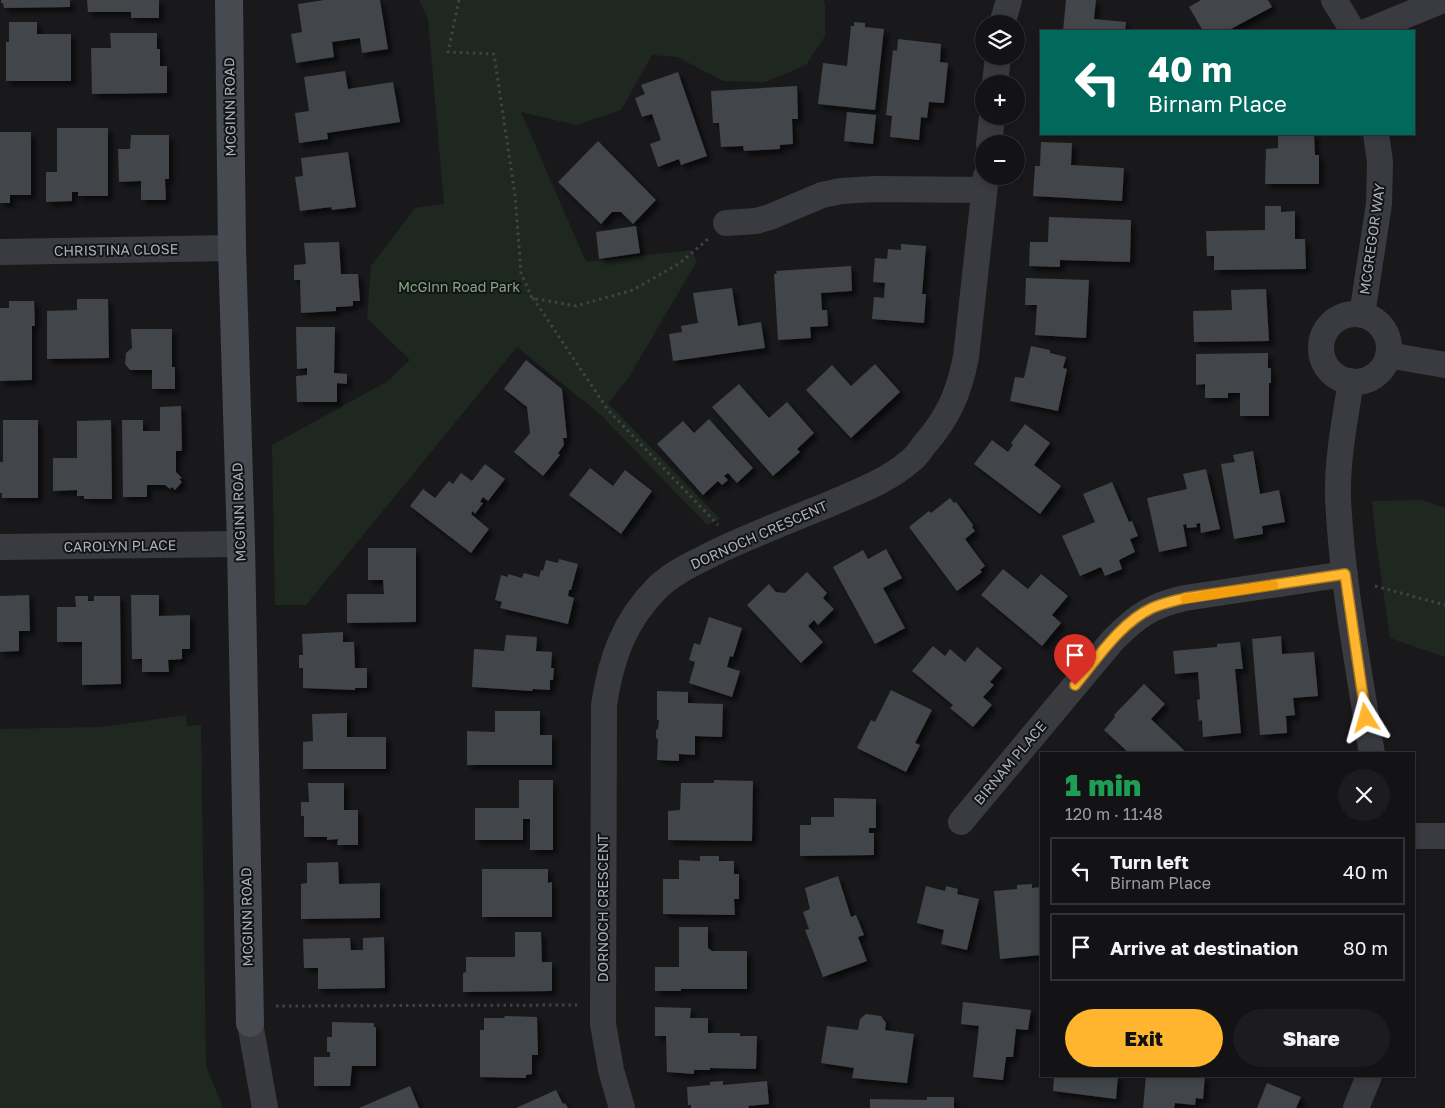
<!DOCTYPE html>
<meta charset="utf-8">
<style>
body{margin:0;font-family:"Golos Text",sans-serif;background:#1c1c1e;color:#f1f3f6;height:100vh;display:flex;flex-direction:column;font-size:19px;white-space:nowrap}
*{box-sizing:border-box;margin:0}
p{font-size:16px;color:#9d9ea0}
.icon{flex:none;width:28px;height:28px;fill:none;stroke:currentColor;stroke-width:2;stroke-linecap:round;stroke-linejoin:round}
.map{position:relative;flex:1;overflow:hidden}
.panel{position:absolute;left:1040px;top:752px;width:375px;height:325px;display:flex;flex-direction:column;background:#131315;border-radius:0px;box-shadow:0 2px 8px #0003,0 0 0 1px #323234}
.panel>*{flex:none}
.banner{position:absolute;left:1040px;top:30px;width:375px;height:105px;border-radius:0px;box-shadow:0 2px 8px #0003,0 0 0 1px #323234;background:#00695c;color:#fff;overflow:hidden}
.controls{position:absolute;left:975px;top:15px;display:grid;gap:10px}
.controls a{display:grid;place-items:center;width:50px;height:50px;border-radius:50%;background:#131315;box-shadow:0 2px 8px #0003,0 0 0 1px #323234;font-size:25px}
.pin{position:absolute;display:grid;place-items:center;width:42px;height:42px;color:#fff;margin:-51px -21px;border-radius:50% 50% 50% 0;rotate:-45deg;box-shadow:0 0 5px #0007}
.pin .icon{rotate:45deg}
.me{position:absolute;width:55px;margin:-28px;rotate:352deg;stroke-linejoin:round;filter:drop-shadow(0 0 4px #0008)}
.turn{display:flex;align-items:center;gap:18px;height:105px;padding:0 25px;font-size:22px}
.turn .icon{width:65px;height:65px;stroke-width:2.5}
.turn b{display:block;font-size:35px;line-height:42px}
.round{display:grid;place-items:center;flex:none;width:52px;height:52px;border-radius:26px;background:#1c1c1e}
.overview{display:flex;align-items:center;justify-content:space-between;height:85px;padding:0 25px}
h1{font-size:30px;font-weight:800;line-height:38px;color:#1e9e55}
.cta{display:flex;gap:10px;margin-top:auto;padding:10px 25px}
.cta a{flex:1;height:58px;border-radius:30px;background:#ffb62e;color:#111;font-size:20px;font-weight:800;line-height:58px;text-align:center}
.cta a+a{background:#1c1c1e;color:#f1f3f6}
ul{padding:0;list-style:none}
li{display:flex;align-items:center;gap:15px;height:68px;margin:0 10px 8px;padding:0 15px;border:2px solid #323234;border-radius:0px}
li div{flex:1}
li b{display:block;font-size:19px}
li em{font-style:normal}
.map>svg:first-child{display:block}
.green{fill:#1f2820}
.building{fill:#434449;filter:url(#shadow)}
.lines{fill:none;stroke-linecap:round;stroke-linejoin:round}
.path{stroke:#404248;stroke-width:3;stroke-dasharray:2.5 4;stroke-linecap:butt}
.street{stroke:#3a3b41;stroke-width:26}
.secondary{stroke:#484a52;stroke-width:28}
.route-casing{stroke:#a6761e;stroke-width:12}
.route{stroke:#ffb62e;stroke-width:9}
.slow{stroke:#f59e0b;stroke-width:9}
.labels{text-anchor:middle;stroke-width:4;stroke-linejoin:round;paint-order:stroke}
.street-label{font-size:14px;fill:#abb0bd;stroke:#141417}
.park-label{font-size:14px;fill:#80a982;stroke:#141417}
</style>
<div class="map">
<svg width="1445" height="1108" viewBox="0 0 1445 1108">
<defs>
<filter id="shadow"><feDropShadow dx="4.5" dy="4.5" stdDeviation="2.5" flood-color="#0009"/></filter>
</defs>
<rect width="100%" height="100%" fill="#19191c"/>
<path class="green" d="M419,0h404l2,3v33l-19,29 -41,17 -41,-1 -47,-24 -25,-2 -31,55 -45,15 -55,-13 65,150 105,-12 6,11 -70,119 -19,23 112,116 -13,6 -107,-111 -83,-67 -211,258h-31l-3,-160 116,-64 22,-21 -43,-42 4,-52 44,-58 29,-4 -16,-185z
M1421,500l24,8v149l-55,-19 -14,-98 -4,-39z
M186,715l1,11 14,-1 5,341 17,42h-223v-379l102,-2z"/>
<path class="building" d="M1,0h69v7l-66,1 -1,-5h-2z
M87,0h72v18h-28v-6h-43z
M324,0h56l8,49 -26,4 -2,-15 -28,4 2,15 -38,6 -5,-29 11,-2 -4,-28z
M1066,0h30l-2,19 32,3 -1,9h-62z
M1201,0h67l4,7 -45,24h-24l-14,-24z
M9,22h28v12h34v47h-65v-39h3z
M854,22l11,1v4l19,2 -9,81 -57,-6 5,-41 24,3 4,-40h3z
M110,33h47v16h3v17h7v27l-75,1 -1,-46h20z
M898,39l43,5 -1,18 8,1 -4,40 -15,-1 -2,16 -6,-1 -2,23 -29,-3 2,-21 -6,-1 7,-65 4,1z
M345,71l3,18 45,-7 7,40 -73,11 1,6 -29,4 -4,-30 14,-2 -5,-34z
M678,72l29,84 -26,9 -2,-6 -21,8 -8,-23 11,-4 -9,-26 -10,3 -7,-19 10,-4 -4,-9z
M797,86l1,33h-6l1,25 -13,1v4l-36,2 -1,-5 -22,1 -2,-24h-6l-2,-32z
M847,112l29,3 -3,29 -29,-3z
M57,128h51v68h-30v-4h-6v9l-26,1v-30h11z
M0,132h31v63h-21v8h-10z
M1278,134h36l1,21h4v29h-54l1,-35 12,-1z
M131,135h38v44h-4l1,21h-25v-19l-22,1 -1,-33h12z
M598,141l58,59 -23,24 -12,-12h-9l-11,12 -43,-42z
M1041,142l31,1 -1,22 53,3 -2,33 -89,-5 2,-30h5z
M348,152l8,55 -24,3 -1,-3 -31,4 -5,-34 8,-1 -2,-18z
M1265,206h16v6l14,-1v28h10l1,30 -92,1v-14h-7l-1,-25 59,-1z
M1049,217l82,3 -1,42 -70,-2v7l-31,-1 1,-24h18z
M636,226l4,27 -41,6 -3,-27z
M339,242l2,32h17l2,27h-7v5l-17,1v4l-35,2 -1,-33h-6v-15l12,-1 -2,-21z
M901,244l25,2 -4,48h4l-2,29 -52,-4 2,-22 10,1 1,-15 -12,-1 2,-24 12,1 1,-10 13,1z
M851,266l1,25 -31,2 1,17h5l1,16 -18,1 1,11 -33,2 -4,-66h3l-1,-3z
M1026,278l63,2 -3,58 -51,-3 2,-30h-12z
M732,288l6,38 23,-4 4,26 -92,13 -4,-27 13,-2 -1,-6 17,-3 -5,-30z
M1266,289l3,52 -75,1 -1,-31 39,-1 -1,-20z
M77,299h31l1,59 -62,1v-48l30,-1z
M9,301h25l1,25h-3v54l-32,1v-73h9z
M296,327h39l-1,46 13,1v10l-10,-1v19h-40l-1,-26 11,-1v-7l-10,1z
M131,329h41v38h3v22h-23v-19h-22l-5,-6 1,-11 6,-5z
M1031,346l19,4v3l16,4 -3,11 4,1 -9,42 -48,-10 5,-24 9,1z
M1268,353v15h3v15h-2v33h-29v-23h-12v5h-23v-14l-9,1v-31z
M526,360l36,29 5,49h-4l1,7 -6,8 2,2 -17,21 -29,-24 16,-19 -3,-26 -23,-18z
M875,364l25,28 -49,46 -45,-48 26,-25 19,21z
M739,384l30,34 18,-16 27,31 -17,16 3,3 -27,24 -61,-69z
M181,406l1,45h-6v21l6,6 -3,1 3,3 -7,8 -3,-3 -2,2 -5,-4h-18v12h-24l-1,-77h21v11h17v-24z
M709,419l44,49 -16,15 -9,-10 -4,3 4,4 -6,5 -4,-4 -15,14 -46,-51 26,-23 11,12z
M3,420h35v78h-36v-5h-2v-31h3z
M111,420l1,79h-28v-3h-7v-6l-24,1v-33h24v-37z
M1025,424l25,19 -16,22 27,21 -21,28 -66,-50 18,-24 16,12 5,-7 -2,-2z
M1253,451l7,43 19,-4 6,32 -23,4 1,8 -29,5 -13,-75 14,-2 -2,-7z
M485,464l20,15 -17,22 -5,-4 -3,5 3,1 -8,11 -2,-3 -2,3 18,15 -18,24 -61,-47 13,-17 12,9 14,-17 4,3 8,-11 11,8z
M590,468l23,18 12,-16 27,21 -31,43 -52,-39z
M1206,469l14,60 -19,4 -1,-10 -4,1 1,3 -10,1 -1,-4 -3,1 4,21 -28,6 -12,-54 40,-9 -4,-15z
M1112,482l17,40 3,-1 6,15 -8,3 5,13 -16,8 3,9 -17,7 -4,-9 -21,9 -18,-40 33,-14 -12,-28z
M950,498l4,5 2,-1 17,23 -1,2 3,4 -10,8 20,27 -5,4 2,2 -25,19 -48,-64 20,-16 2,2z
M368,548h48v74l-69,1v-29h37l-1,-14h-15z
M886,549l16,29 -19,10 22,40 -30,16 -42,-77 30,-17 5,9z
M559,559l19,5 -7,26h-2l-1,6 6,2 -6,26 -68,-16 2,-6 -7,-2 6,-25 7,2v-3l14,4 2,-5 15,4 2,-7 2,1 3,-11 12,3z
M1003,569l25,20 13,-15 27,22 -16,19 9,8 -19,23 -61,-51z
M807,572l20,21 -4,5 11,11 -16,16 -4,-5 -6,6 15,16 -22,21 -54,-58 22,-21 7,8 9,1z
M29,595l1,36h-11v20l-19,1v-56z
M131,595h28v21l31,-1v34h-8v10l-14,1 1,12h-27v-13h-10z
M75,596h13v5h6v-5h26l1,88 -39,1v-43h-25v-35h19z
M709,617l33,11 -9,29 -3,-1 -3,11 13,4 -8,26 -43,-14 6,-21 -6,-2 5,-17 6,2z
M343,632v10h11l1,26h12v20h-12v2l-52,-2v-20h-4v-13h4l-1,-21z
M506,635l31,2 -1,14 16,1 -1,16h3l-1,12h-3v10l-17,-1 -1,2 -60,-4 2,-38 30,2z
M1281,636l1,18 32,-2 4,44 -25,2 2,17 -9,1 1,17 -27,2 -8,-96z
M1240,642l3,27h-8l6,64 -38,4 -1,-17 -3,1 -2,-21 3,-1 -2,-27 -23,2 -2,-23 44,-4v-3z
M933,646l12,10 5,-7 15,13 12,-15 25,21 -12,14 4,3 -11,12 9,8 -19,22 -23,-19 3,-3 -41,-34z
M1144,684l21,20 -14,15 37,35h-58l-26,-24 11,-13 -1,-2z
M891,690l41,20 -17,33 5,2 -14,27 -49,-24 14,-28 4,2z
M657,691l31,1v11l35,1 -1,33 -27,-1v19l-16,-1v7l-22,-1 1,-21 -2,-1v-8l2,-1 1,-9h-2z
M495,711h45v24h12v30h-85v-34l28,1z
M347,713v24h39v32h-83v-27l10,-1 -1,-27z
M519,780h34v70h-23v-31h-7v21h-48v-32h44z
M714,780l39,1 -1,60 -84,-1v-29l12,-1 1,-27h33z
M308,783h36v27h14v35h-21l1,-6 -11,1v-3h-23v-21h-3v-14h8z
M834,798l42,1v29h-7v5h5v22l-74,1v-31h11v-8h23z
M700,856h19v5h15v13h5v25h-5l1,16 -72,-1v-35h16v-19l21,1z
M338,862l1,22 41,-1v35l-79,1v-35l6,-1v-20z
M482,869h66v14l4,-1v35h-70z
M838,876l13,41 5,-2 8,20 -6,2 9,24 -44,16 -18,-47 4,-1 -6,-17 7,-3 -5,-21z
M1032,884v4l8,-1 1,4v64l-41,4 -6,-68 23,-2v-4z
M926,886l19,5 1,-5 12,3 -1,5 22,5 -12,51 -26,-6 3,-14 -27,-7z
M679,927h29v21l4,3h35v38h-66v2h-26v-24h24z
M515,932h26l1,30h10v29l-89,1v-19l3,-1v-15h49z
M384,937l1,51 -67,1v-21h-14l-1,-29 47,-1 1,12h12v-12z
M963,1002l68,8 -3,20 -12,-1 -3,28h-7l-3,23 -30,-3 6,-51 -18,-2z
M655,1007l36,1 -1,10h18v15h32v3h17l-1,33 -46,-1v2h-16v4l-27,-2 -1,-36h-11z
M866,1014l15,2 5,7 -1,7 29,4 -7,49 -55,-5 2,-10 -33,-5 6,-37 31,4 2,-11z
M505,1016l32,1 1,38h-6v19l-6,1v3l-46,-1v-47h4v-12h20z
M332,1022l42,1v4h2v39h-24l-2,20h-36v-29h16v-5h-3v-15h5z
M1054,1076h64l-2,23 -63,-8z
M1146,1076h59l-2,23 -7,-1 -1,7 -20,-2 -1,5h-31z
M723,1081v4l44,-4 2,23 -21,2 1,2h-58v-3h-3l-1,-18 23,-2v-3z
M1267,1083l34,14 -5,11h-39z
M410,1086l9,22h-60z
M556,1090l7,14 2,-1 3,5h-52z
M927,1097h27v11h-84v-9l57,1z"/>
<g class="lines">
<path class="path" d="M459,0l-11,52 46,2 21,141 6,78 11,25 44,8 57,-16 47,-27 28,-24
M533,298l75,112 110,115
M1375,586l70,19
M276,1006l301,-1"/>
<path class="street" d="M1334,0l19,31
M1002,24l7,-24
M1368,31l75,-31
M995,84l3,-28
M989,144l3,-28
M726,223l30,-2 14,-4 52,-22 19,-4 34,-2 109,1
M0,252l232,-4
M1321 348a34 34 0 1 1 68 0a34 34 0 1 1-68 0Z
M1362,315l17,-111 1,-42 -4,-28
M1388,355l57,10
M1351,381c-6,38 -14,78 -13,117 4,86 21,171 34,256
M0,547l241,-3
M961,822l152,-182c24,-24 39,-35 72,-42l160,-24
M1414,836h31
M250,1023l15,85
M622,1108l-11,-38 -8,-46 1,-319c7,-47 20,-84 54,-118 18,-17 41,-26 62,-37 37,-17 75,-32 112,-47 27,-12 55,-22 77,-41 6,-4 11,-11 15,-17 24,-27 35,-52 42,-88l20,-181
M1356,1108l13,-32"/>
<path class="secondary" d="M229,0l3,248 9,296 9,479"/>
</g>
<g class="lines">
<g class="route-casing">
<path id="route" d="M1075,685c22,-26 45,-62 77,-77 11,-5 22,-7 33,-10l160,-24 21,144"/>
</g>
<use href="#route" class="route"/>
<path class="slow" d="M1185,599l89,-14"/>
</g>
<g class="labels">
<g class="street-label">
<text transform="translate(230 107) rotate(-91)" y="5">MCGINN ROAD</text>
<text transform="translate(1372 239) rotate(-82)" y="5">MCGREGOR WAY</text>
<text transform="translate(116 250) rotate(-1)" y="5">CHRISTINA CLOSE</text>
<text transform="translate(239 512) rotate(-92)" y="5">MCGINN ROAD</text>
<text transform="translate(759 535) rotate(-24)" y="5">DORNOCH CRESCENT</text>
<text transform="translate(120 546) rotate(-1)" y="5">CAROLYN PLACE</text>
<text transform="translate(1010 763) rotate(-50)" y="5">BIRNAM PLACE</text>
<text transform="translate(603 908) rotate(-90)" y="5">DORNOCH CRESCENT</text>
<text transform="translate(247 917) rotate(-91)" y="5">MCGINN ROAD</text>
</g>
<g class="park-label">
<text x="459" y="292">McGinn Road Park</text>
</g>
</g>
</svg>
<div class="controls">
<a><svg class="icon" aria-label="layers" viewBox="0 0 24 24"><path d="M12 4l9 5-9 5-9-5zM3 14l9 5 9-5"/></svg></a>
<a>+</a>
<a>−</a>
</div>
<div class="pin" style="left:1075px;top:685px;background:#d93025"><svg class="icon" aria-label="arrive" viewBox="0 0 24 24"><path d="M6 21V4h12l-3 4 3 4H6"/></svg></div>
<svg class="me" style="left:1366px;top:718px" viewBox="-20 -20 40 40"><path d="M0-17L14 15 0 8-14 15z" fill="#ffb62e" stroke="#fff" stroke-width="4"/></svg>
<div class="banner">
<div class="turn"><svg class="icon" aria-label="left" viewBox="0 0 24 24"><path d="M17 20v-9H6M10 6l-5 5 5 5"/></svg><div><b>40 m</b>Birnam Place</div></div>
</div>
<section class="panel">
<div class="overview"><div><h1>1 min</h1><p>120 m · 11:48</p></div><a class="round"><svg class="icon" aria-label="close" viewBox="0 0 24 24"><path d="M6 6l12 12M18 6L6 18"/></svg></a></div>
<ul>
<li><svg class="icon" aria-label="left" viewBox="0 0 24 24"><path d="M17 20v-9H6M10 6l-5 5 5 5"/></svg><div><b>Turn left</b><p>Birnam Place</p></div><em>40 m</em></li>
<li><svg class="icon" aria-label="arrive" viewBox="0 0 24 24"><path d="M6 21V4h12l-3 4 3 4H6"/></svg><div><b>Arrive at destination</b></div><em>80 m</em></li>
</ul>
<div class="cta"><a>Exit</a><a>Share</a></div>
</section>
</div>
